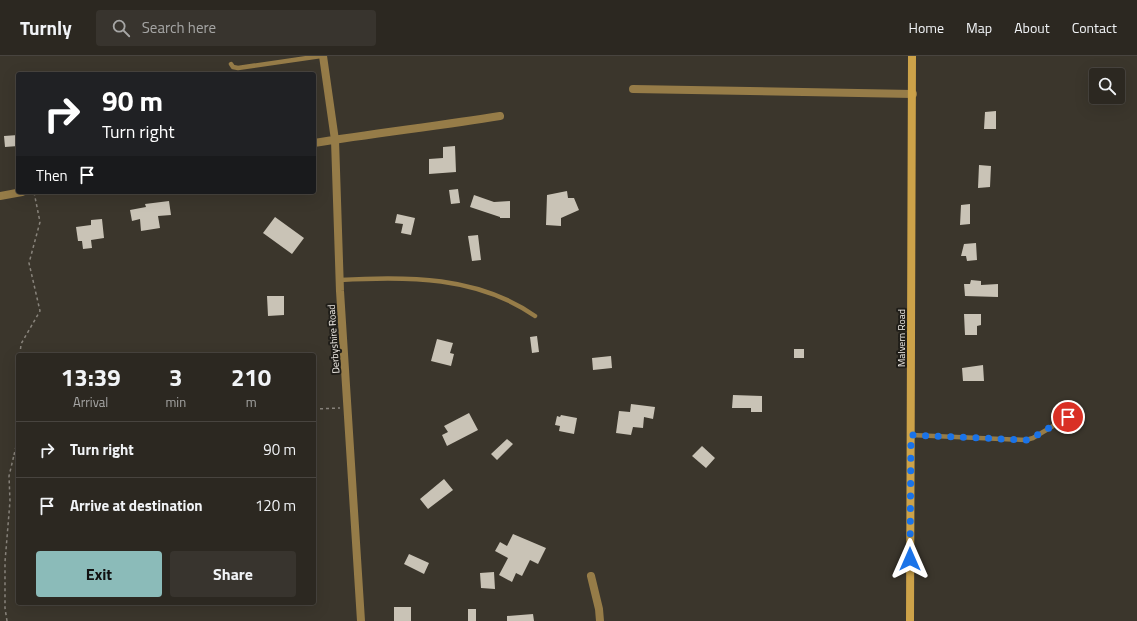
<!DOCTYPE html>
<style>
body{margin:0;font-family:"Titillium Web",sans-serif;background:#38342e;color:#f1f3f6;height:100vh;display:flex;flex-direction:column;font-size:15px;white-space:nowrap}
*{box-sizing:border-box;margin:0}
p{font-size:13px;color:#a6a6a5}
.icon{flex:none;width:22px;height:22px;fill:none;stroke:currentColor;stroke-width:2;stroke-linecap:round;stroke-linejoin:round}
.map{position:relative;flex:1;overflow:hidden}
.sheet{position:absolute;left:16px;top:297px;width:300px;height:252px;display:flex;flex-direction:column;background:#2c2821;border-radius:4px;box-shadow:0 4px 16px #0002,0 0 0 1px #48443f}
.sheet>*{flex:none}
.top-card{position:absolute;left:16px;top:16px;width:300px;height:122px;border-radius:4px;box-shadow:0 4px 16px #0002,0 0 0 1px #48443f;background:#202124;color:#fff;overflow:hidden}
.controls{position:absolute;left:1089px;top:12px;display:grid;gap:8px}
.controls a{display:grid;place-items:center;width:36px;height:36px;border-radius:4px;background:#2c2821;box-shadow:0 4px 16px #0002,0 0 0 1px #48443f;font-size:20px}
.pin{position:absolute;display:grid;place-items:center;width:34px;height:34px;color:#fff;margin:-17px;border:2px solid #fff;border-radius:50%;box-shadow:0 1px 4px #0007}
.me{position:absolute;width:44px;margin:-22px;rotate:0deg;stroke-linejoin:round;filter:drop-shadow(0 0 3px #0008)}
.turn{display:flex;align-items:center;gap:14px;height:84px;padding:0 20px;font-size:18px}
.turn .icon{width:52px;height:52px;stroke-width:2.5}
.turn b{display:block;font-size:28px;line-height:34px}
.then{display:flex;align-items:center;height:38px;padding:0 20px;background:#0003;gap:8px;font-size:15px}
.eta{display:flex;justify-content:space-evenly;align-items:center;height:68px;text-align:center}
.eta b{font-size:24px;font-weight:700;line-height:28px}
.primary-button{display:flex;gap:8px;margin-top:auto;padding:8px 20px}
.primary-button a{flex:1;height:46px;border-radius:4px;background:#8bbbb9;color:#111;font-size:16px;font-weight:700;line-height:46px;text-align:center}
.primary-button a+a{background:#38342e;color:#f1f3f6}
ul{padding:0;list-style:none}
li{display:flex;align-items:center;gap:12px;height:56px;padding:0 20px;border-top:1px solid #48443f}
li div{flex:1}
li b{display:block;font-size:15px}
li em{font-style:normal}
header{display:flex;align-items:center;gap:24px;box-sizing:border-box;height:56px;padding:0 20px;background:#2c2821;border-bottom:1px solid #48443f}
header strong{font-size:19px}
nav{display:flex;gap:22px;margin-inline-start:auto;font-size:14px}
.search{width:280px;height:36px;background:#38342e;display:flex;align-items:center;gap:10px;box-sizing:border-box;padding:0 14px;border-radius:4px;color:#a6a6a5;font-size:15px}
.map>svg:first-child{display:block}
.building{fill:#c9c3b6}
.lines{fill:none;stroke-linecap:round;stroke-linejoin:round}
.path{stroke:#89847c;stroke-width:1.5;stroke-dasharray:3 3;stroke-linecap:butt}
.lane{stroke:#967c48;stroke-width:4.5}
.street{stroke:#967c48;stroke-width:8}
.secondary{stroke:#cca249;stroke-width:8}
.route{stroke:#1a73e8;stroke-width:7;stroke-dasharray:0 12.6}
.labels{text-anchor:middle;stroke-width:4;stroke-linejoin:round;paint-order:stroke}
.street-label{font-size:10px;fill:#f3efe9;stroke:#201e19}
</style>
<header>
<strong>Turnly</strong>
<div class="search"><svg class="icon" aria-label="search" viewBox="0 0 24 24"><circle cx="10" cy="10" r="6"/><path d="M15 15l6 6"/></svg>Search here</div>
<nav><a>Home</a><a>Map</a><a>About</a><a>Contact</a></nav>
</header>
<div class="map">
<svg width="1137" height="565" viewBox="0 0 1137 565">
<rect width="100%" height="100%" fill="#3b362c"/>
<path class="building" d="M996,55v18h-12l1,-17z
M18,79v11l-13,1 -1,-11z
M455,90l1,26 -27,2v-15l14,-1v-11z
M979,109l12,1 -1,21 -12,1z
M458,133l2,14 -9,1 -2,-14z
M567,135l1,7h6l5,12 -18,8v8l-15,-1 1,-30z
M474,139l20,7 16,-1v17h-10v-1l-30,-10z
M169,145l2,14 -13,1 2,12 -19,3 -1,-12 -8,2 -2,-11 16,-3 -1,-3z
M970,148v20l-10,1 1,-20z
M397,158l18,4 -4,17 -10,-2 2,-9 -8,-1z
M275,161l29,21 -12,16 -29,-21z
M102,163l2,19 -13,2 1,8 -9,1 -1,-8h-4l-2,-14 15,-2v-5z
M478,179l3,25 -9,1 -4,-25z
M976,187l1,17 -10,1 -1,-5h-5l3,-12z
M971,224l10,1v4l17,-1v13l-33,-1 -1,-12h6z
M267,240h17v19l-16,1z
M964,258h17v11l-4,1v9h-12z
M537,280l2,16 -7,1 -2,-16z
M437,283l16,4 -3,10 4,1 -3,12 -20,-5z
M794,293h10v9h-10z
M611,300l1,12 -19,2 -1,-12z
M983,309l1,16h-21l-1,-13z
M733,339l29,1v16h-11v-4h-19z
M631,348l24,3 -2,12 -9,-2 -1,11 -10,-1 -2,8 -15,-2 3,-22 11,1z
M469,357l9,17 -31,16 -5,-11 6,-3 -4,-6z
M561,359l16,3 -3,16 -15,-3 1,-5 -5,-1 2,-9 3,1z
M507,383l6,5 -16,16 -6,-6z
M702,390l13,12 -9,10 -14,-12z
M444,423l9,11 -25,19 -8,-10z
M513,478l33,14 -8,16 -8,-4 -8,16 -6,-3 -4,9 -13,-7 9,-17 -13,-7 5,-9 7,4z
M409,498l20,9 -5,11 -20,-10z
M494,516l1,17 -14,-1 -1,-15z
M394,551h17v14h-17z
M468,553h8v12h-8z
M533,558l1,7h-27v-5z"/>
<g class="lines">
<path class="path" d="M20,299l1,-11 19,-33 -11,-48 11,-41 -6,-30
M18,313l-2,20 2,4
M314,353l26,-1
M14,399l4,-17
M7,565l-2,-13v-46l5,-61 -1,-25 5,-21 4,-3"/>
<path class="lane" d="M231,8l2,3 5,1 83,-12
M340,224c67,-4 138,-4 195,36
M911,379l115,5 7,-2 35,-21"/>
<path class="street" d="M323,0l12,84 5,151 21,330
M633,33l280,5
M314,87c62,-10 124,-17 186,-27
M0,140l22,-4
M591,520l8,33 1,12"/>
<path class="secondary" d="M910,565l2,-565"/>
</g>
<g class="lines">
<path class="route" d="M910,503l1,-124 115,5 6,-2 36,-21"/>
</g>
<g class="labels">
<g class="street-label">
<text transform="translate(901 282) rotate(-90)" y="4">Malvern Road</text>
<text transform="translate(333 283) rotate(-94)" y="4">Derbyshire Road</text>
</g>
</g>
</svg>
<div class="controls">
<a><svg class="icon" aria-label="search" viewBox="0 0 24 24"><circle cx="10" cy="10" r="6"/><path d="M15 15l6 6"/></svg></a>
</div>
<div class="pin" style="left:1068px;top:361px;background:#d93025"><svg class="icon" aria-label="arrive" viewBox="0 0 24 24"><path d="M6 21V4h12l-3 4 3 4H6"/></svg></div>
<svg class="me" style="left:910px;top:503px" viewBox="-20 -20 40 40"><path d="M0-17L14 15 0 8-14 15z" fill="#1a73e8" stroke="#fff" stroke-width="4"/></svg>
<div class="top-card">
<div class="turn"><svg class="icon" aria-label="right" viewBox="0 0 24 24"><path d="M7 20v-9h11M14 6l5 5-5 5"/></svg><div><b>90 m</b>Turn right</div></div>
<div class="then">Then<svg class="icon" aria-label="arrive" viewBox="0 0 24 24"><path d="M6 21V4h12l-3 4 3 4H6"/></svg></div>
</div>
<section class="sheet">
<div class="eta">
<div><b>13:39</b><p>Arrival</p></div>
<div><b>3</b><p>min</p></div>
<div><b>210</b><p>m</p></div>
</div>
<ul>
<li><svg class="icon" aria-label="right" viewBox="0 0 24 24"><path d="M7 20v-9h11M14 6l5 5-5 5"/></svg><div><b>Turn right</b></div><em>90 m</em></li>
<li><svg class="icon" aria-label="arrive" viewBox="0 0 24 24"><path d="M6 21V4h12l-3 4 3 4H6"/></svg><div><b>Arrive at destination</b></div><em>120 m</em></li>
</ul>
<div class="primary-button"><a>Exit</a><a>Share</a></div>
</section>
</div>
